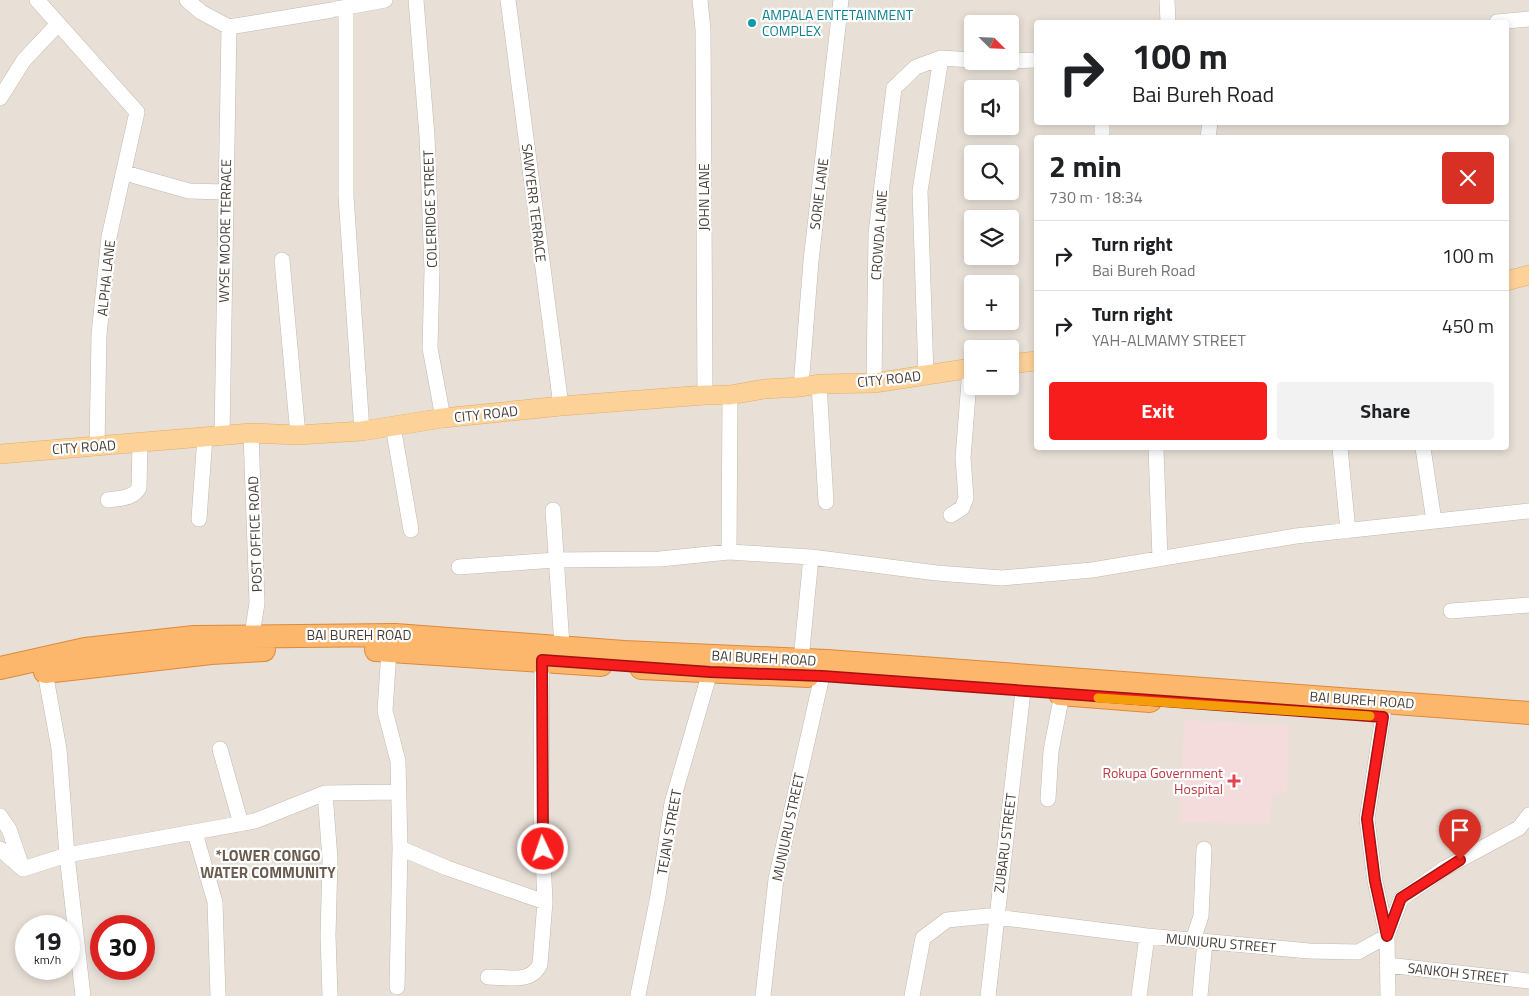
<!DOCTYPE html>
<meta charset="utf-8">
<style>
body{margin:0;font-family:"Titillium Web",sans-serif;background:#f2f2f2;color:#202124;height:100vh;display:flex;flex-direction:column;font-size:19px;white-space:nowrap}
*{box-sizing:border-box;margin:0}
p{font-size:16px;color:#757577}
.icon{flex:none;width:28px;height:28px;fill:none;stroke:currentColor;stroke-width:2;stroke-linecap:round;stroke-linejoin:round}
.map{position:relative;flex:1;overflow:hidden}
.side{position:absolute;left:1034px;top:135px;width:475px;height:315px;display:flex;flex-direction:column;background:#fff;border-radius:5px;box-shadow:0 2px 8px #0003}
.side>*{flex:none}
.banner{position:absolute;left:1034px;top:20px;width:475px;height:105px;border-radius:5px;box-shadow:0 2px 8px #0003;background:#fff;color:#202124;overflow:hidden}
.needle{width:32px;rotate:114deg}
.tools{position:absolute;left:964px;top:15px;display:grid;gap:10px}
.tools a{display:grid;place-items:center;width:55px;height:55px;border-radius:5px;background:#fff;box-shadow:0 2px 8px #0003;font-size:25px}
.speed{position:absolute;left:15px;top:915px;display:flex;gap:10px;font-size:25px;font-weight:700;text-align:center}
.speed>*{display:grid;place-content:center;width:65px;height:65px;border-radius:50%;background:#fff;box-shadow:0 2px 8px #0003;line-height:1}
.speed small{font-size:12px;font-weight:400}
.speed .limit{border:8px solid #d22;background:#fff;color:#111}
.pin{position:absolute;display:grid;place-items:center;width:42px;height:42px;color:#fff;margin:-51px -21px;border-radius:50% 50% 50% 0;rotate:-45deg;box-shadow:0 0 5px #0007}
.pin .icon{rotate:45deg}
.me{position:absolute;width:55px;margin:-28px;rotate:357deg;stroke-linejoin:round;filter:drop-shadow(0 0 4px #0008)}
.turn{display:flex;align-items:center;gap:18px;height:105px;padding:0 15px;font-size:22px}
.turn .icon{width:65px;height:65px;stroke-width:2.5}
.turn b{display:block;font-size:35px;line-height:42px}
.round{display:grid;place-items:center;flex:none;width:52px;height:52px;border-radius:5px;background:#f2f2f2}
.summary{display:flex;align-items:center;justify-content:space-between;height:85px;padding:0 15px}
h1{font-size:30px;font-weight:700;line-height:38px}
.cta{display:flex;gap:10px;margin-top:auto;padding:10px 15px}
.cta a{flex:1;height:58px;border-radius:5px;background:#f71d1c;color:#fff;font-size:20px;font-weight:700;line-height:58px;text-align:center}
.cta a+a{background:#f2f2f2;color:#202124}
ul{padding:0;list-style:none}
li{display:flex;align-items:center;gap:15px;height:70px;padding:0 15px;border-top:1px solid #e0e0e0}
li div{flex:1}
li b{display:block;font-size:19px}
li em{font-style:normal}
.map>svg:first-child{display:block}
.residential{fill:#e8e0d7;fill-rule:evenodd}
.medical{fill:#f4dcdc}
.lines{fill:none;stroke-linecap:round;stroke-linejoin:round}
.minor-casing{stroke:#c2b8ae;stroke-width:16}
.major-casing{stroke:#e2ac68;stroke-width:20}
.highway-casing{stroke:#dc893b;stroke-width:24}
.minor{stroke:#fff;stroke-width:15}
.major{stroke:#fdd299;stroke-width:19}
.highway{stroke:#fcb76c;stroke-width:22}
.route-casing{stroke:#a11312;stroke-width:12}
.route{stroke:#f71d1c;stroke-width:9}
.slow{stroke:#f59e0b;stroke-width:9}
.culture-dot{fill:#0f9aa8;stroke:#fff;stroke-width:2}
.health-dot{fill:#e0444e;stroke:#fff;stroke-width:2}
.labels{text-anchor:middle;stroke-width:4.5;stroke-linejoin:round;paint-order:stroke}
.culture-label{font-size:14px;fill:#0d838f;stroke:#fff;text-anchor:start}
.street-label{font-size:14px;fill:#473f37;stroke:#fff}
.health-label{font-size:14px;fill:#be3a42;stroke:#fff;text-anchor:end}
.neighbourhood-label{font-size:15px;font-weight:bold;fill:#6a5b4e;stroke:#fff}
</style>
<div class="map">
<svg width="1529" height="996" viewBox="0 0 1529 996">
<rect width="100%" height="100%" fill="#f4efe8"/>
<path class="residential" d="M0,0h1529v996h-1529zM1036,22h470v100h-470zM972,24h38v37h-38zM972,89h38v37h-38zM1036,138h470v310h-470zM972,154h38v37h-38zM972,219h38v37h-38zM972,284h38v37h-38zM972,349h38v37h-38zM26,926h43v43h-43zM101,926h43v43h-43z"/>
<path class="medical" d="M1184,720l105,5 -2,68h-14l-3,31 -90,-2z"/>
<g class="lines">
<g class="minor-casing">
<path id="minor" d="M37,0l100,112 -28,125 -10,98 -2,112
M187,0l14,12 28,15 103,-17
M416,0l11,136 5,134 -2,78 13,70
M508,0l53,406
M700,0l3,29 2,366
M1167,0l1,22
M346,7v189l16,235
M336,9l49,-9
M1497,22l32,-3
M989,61h12
M1010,61l26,-1
M0,98l24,-38 34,-36
M1102,138v-16
M1208,138l2,-16
M125,173l64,18 37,1
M282,260l16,175
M926,376l-6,-185 21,-133
M874,383l2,-150 18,-145 22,-21 25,-9 31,2
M819,384l7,118
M801,387l10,-126 30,-261
M393,426l18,104
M251,433l6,170 -5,32
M222,435l7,-408
M1156,448l4,111
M1340,448l8,83
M1423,448l11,73
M108,500c11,-2 25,-1 31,-12l1,-45
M553,510l9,136
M951,515l11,-7 4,-10 -3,-40 7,-89
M199,519l6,-82
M729,552l1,-157
M459,567l96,-7 105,-1 69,-7 82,5 126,16 65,5 90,-8 204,-34 233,-25
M1451,611l78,-6
M389,650l-4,61 13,50 2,87 47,20 98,34
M801,660l10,-103
M45,672l14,77 8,106 16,141
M1385,702l-18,117 8,62 12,55 1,60
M220,749l21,75
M325,793l5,66 -2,77 2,60
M1048,799l3,-48 11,-57
M0,816l9,13 13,38
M195,833l20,69 3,94
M0,849l23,20 44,-14 188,-34 70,-28 74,-1
M1193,940l8,-24 3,-67
M1387,965l142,16
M488,977c18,0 44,7 52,-13l5,-62 -4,-89 1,-153
M397,987l3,-139
M638,995l20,-99 14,-93 38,-131
M763,996l13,-117 46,-203 5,-15
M912,996l11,-58 24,-18 41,-4 159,20 162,15 49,1 29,-16 14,-37 44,-31 74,-40 10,-13
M988,996l35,-305
M1139,996l8,-60
M1200,996l5,-55"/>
</g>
<g class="major-casing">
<path id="major" d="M1506,281l23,-6
M1010,364l26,-3
M0,454l251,-21 47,2 64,-4 81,-13 118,-12 144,-11h25l34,-6 37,-2 18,-3 55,-1 98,-15"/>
</g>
<g class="highway-casing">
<path id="highway" d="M376,650l225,15
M0,668l85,-19 109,-12 201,-2 229,17 203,9 702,52
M641,668l167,8
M45,672l166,-19 53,-3
M1060,694l90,7"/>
</g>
<use href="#minor" class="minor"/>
<use href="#major" class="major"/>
<use href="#highway" class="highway"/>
</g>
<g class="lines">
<g class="route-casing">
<path id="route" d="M543,849l-1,-189 168,12 112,4 561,41 -16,102 8,62 12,55 14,-38 59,-38"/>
</g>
<use href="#route" class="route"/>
<path class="slow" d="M1098,698l272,18"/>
</g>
<circle class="culture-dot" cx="752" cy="23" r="5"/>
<path class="health-dot" d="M1231.5 773.5h5v5h5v5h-5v5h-5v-5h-5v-5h5z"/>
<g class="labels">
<g class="culture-label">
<text x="762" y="20">AMPALA ENTETAINMENT<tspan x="762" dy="16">COMPLEX</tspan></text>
</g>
<g class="street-label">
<text transform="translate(819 194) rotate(-83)" y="5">SORIE LANE</text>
<text transform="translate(704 197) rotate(-90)" y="5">JOHN LANE</text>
<text transform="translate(534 203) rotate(83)" y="5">SAWYERR TERRACE</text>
<text transform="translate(430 209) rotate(-92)" y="5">COLERIDGE STREET</text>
<text transform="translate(225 231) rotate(-89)" y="5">WYSE MOORE TERRACE</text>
<text transform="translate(879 235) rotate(-86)" y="5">CROWDA LANE</text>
<text transform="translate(106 278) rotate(-84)" y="5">ALPHA LANE</text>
<text transform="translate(889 379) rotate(-6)" y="5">CITY ROAD</text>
<text transform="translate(486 414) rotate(-6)" y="5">CITY ROAD</text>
<text transform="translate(84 447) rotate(-4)" y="5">CITY ROAD</text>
<text transform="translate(255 534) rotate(-92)" y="5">POST OFFICE ROAD</text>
<text x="359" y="640">BAI BUREH ROAD</text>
<text transform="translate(764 658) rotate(3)" y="5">BAI BUREH ROAD</text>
<text transform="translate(1362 700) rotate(4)" y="5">BAI BUREH ROAD</text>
<text transform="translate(788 827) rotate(-78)" y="5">MUNJURU STREET</text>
<text transform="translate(669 832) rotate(-80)" y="5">TEJAN STREET</text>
<text transform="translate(1005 843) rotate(-83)" y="5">ZUBARU STREET</text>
<text transform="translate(1221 943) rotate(5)" y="5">MUNJURU STREET</text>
<text transform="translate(1458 973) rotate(6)" y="5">SANKOH STREET</text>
</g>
<g class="health-label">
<text x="1223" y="778">Rokupa Government<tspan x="1223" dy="16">Hospital</tspan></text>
</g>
<g class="neighbourhood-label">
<text x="268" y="861">*LOWER CONGO<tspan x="268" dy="17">WATER COMMUNITY</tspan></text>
</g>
</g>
</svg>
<div class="tools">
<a><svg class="needle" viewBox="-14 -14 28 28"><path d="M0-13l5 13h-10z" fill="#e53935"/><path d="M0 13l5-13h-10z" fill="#757577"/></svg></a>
<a><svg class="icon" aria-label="sound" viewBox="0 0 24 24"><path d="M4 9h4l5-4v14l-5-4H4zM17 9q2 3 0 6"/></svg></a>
<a><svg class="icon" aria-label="search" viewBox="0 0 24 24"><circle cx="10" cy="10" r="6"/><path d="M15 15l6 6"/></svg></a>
<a><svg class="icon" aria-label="layers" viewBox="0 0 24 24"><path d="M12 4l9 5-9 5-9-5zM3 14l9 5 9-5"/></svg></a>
<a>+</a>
<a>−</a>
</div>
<div class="speed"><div>19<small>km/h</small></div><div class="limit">30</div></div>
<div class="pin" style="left:1460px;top:860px;background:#d93025"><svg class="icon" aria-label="arrive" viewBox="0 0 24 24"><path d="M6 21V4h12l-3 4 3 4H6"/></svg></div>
<svg class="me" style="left:543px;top:849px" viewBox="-20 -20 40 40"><circle r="17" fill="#f71d1c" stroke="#fff" stroke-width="3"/><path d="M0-11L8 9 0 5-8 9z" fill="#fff"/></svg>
<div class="banner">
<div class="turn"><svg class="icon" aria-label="right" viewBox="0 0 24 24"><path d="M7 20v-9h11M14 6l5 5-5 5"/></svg><div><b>100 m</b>Bai Bureh Road</div></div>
</div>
<section class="side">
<div class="summary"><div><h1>2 min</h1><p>730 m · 18:34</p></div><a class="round" style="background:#d93025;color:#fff"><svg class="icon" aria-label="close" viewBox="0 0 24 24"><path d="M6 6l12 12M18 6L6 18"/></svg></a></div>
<ul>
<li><svg class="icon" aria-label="right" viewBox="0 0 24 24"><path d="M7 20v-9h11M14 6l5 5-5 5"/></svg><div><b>Turn right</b><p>Bai Bureh Road</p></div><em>100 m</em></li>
<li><svg class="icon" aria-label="right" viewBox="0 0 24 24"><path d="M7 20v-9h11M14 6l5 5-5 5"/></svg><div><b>Turn right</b><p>YAH-ALMAMY STREET</p></div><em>450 m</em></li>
</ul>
<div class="cta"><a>Exit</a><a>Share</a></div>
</section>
</div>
